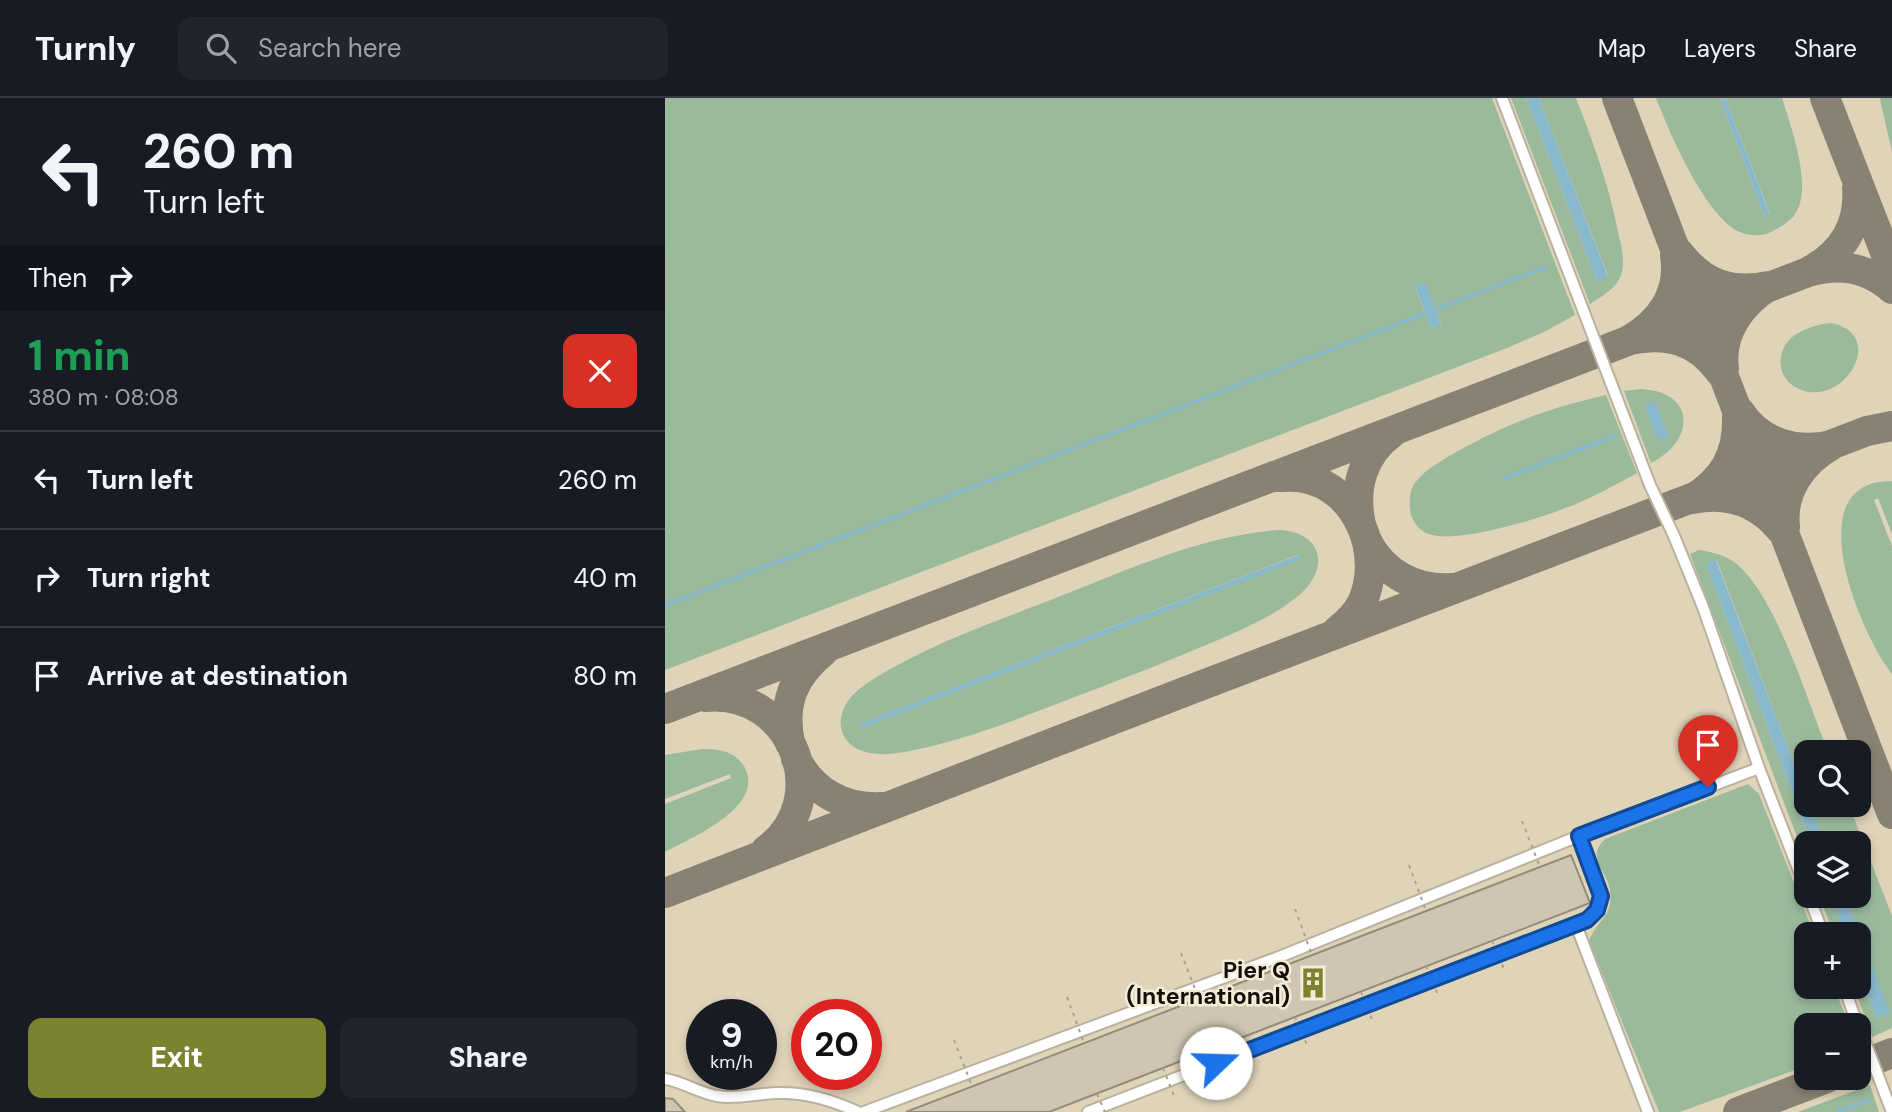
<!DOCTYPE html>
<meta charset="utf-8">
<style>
body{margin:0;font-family:"DM Sans",sans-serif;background:#20242c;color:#f1f3f6;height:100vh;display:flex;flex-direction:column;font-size:26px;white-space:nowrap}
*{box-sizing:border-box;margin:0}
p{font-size:23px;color:#9ea1a6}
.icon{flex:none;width:38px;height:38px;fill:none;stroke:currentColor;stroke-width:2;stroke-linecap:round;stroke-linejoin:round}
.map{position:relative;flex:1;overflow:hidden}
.side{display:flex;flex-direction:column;background:#171b24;width:665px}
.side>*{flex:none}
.banner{background:#171b24;color:#f1f3f6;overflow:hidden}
.controls{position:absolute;left:1129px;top:642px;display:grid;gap:14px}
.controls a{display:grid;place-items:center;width:77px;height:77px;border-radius:14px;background:#171b24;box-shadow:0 4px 10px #0003;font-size:35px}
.speed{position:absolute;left:21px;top:901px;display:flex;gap:14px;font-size:35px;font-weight:700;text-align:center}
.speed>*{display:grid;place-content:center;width:91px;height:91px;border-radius:50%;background:#171b24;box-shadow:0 4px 10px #0003;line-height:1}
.speed small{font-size:18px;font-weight:400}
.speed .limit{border:10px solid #d22;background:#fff;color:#111}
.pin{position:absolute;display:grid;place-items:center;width:60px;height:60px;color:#fff;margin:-72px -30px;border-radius:50% 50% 50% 0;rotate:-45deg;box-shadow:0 0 7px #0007}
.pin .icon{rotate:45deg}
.me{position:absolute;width:77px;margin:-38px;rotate:69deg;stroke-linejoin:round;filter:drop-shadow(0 0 5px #0008)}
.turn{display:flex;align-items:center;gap:24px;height:147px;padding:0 28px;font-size:32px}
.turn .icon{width:91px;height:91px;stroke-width:2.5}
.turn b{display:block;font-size:49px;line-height:60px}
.then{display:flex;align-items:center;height:66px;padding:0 28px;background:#0003;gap:14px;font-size:26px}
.round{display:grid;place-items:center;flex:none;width:74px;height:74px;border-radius:14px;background:#20242c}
.summary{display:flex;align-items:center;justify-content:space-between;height:119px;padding:0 28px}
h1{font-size:42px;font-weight:800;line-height:52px;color:#1e9e55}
.cta{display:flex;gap:14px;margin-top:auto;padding:14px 28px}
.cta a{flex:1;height:80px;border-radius:14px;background:#7c832e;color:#fff;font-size:28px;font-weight:800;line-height:80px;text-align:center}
.cta a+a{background:#20242c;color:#f1f3f6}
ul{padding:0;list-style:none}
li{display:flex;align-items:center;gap:21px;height:98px;padding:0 28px;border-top:2px solid #363941}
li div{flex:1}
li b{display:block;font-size:26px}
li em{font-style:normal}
header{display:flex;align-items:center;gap:42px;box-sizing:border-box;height:98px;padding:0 35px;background:#171b24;border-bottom:2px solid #363941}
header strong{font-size:33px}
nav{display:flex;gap:38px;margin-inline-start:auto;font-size:24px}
.search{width:490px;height:63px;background:#20242c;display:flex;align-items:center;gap:18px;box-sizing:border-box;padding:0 24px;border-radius:14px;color:#9ea1a6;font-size:26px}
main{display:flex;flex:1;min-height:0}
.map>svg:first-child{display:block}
.built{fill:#dfd3b8;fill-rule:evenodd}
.green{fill:#9bba9c;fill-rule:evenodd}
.water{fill:#89b9cc}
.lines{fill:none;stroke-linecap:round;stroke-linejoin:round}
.stream{stroke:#89b9cc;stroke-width:3.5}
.taxiway{stroke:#898274;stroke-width:30}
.building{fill:#cec5b2;stroke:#948b79;stroke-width:2}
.minor-casing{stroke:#b9b09e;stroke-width:14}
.minor{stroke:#fff;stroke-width:10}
.path-bridge{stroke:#a8a191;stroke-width:2;stroke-dasharray:3.5 5;stroke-linecap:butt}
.route-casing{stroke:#114b97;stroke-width:18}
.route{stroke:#1a73e8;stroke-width:12}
.labels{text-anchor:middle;stroke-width:5;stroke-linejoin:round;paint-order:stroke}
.poi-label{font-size:23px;font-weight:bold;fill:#13100a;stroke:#f5ecd8;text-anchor:end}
</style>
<header>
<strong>Turnly</strong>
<div class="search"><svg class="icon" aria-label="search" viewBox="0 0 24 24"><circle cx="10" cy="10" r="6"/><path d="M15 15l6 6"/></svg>Search here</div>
<nav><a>Map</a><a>Layers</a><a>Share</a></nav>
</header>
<main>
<section class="side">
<div class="banner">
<div class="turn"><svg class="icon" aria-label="left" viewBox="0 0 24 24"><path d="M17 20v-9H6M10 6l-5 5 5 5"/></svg><div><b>260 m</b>Turn left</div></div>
<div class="then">Then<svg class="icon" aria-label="right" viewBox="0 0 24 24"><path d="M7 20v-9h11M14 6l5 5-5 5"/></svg></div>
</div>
<div class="summary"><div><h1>1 min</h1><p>380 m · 08:08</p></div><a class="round" style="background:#d93025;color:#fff"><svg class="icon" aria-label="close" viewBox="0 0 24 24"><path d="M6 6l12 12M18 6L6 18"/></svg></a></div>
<ul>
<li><svg class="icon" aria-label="left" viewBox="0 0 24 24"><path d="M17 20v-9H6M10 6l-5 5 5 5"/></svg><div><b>Turn left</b></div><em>260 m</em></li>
<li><svg class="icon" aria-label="right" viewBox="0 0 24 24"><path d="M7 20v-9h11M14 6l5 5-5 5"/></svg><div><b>Turn right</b></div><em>40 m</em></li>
<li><svg class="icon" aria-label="arrive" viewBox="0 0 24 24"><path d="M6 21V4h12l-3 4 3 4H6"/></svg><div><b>Arrive at destination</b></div><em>80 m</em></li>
</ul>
<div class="cta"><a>Exit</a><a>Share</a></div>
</section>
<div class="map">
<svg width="1227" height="1014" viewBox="0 0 1227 1014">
<rect width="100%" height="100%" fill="#e8dfcb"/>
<path class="built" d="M0,0h1227v1014h-1227zM1141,654h53v53h-53zM1141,746h53v52h-53zM1141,836h53v53h-53zM37,917h59v59h-59zM142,917h59v59h-59zM1141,928h53v52h-53z"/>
<path class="green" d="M0,0h827l83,217 -31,17 -37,16 -842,322zM759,185l17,41 -10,4 -16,-41z
M846,0h15l71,183 11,-5 -69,-178h37c17,44 33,87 42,134 3,13 8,30 3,43 -4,13 -20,22 -31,29z
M991,0h64l45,119 5,-3 -45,-116h57c9,29 33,93 11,119 -6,6 -14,11 -22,15 -13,6 -30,3 -40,-5 -31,-24 -61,-93 -75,-129z
M1215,0h12v54l-11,-48z
M1166,225c61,12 7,94 -39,62 -15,-11 -15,-34 -1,-47 11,-9 27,-14 40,-15z
M976,291c56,3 54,52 10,74l-27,-72z
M941,297l31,78c-17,9 -34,19 -52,27 -30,14 -129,47 -159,33 -9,-5 -16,-15 -16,-25 -1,-9 0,-18 5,-25 10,-14 28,-23 43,-32 50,-28 91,-43 148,-56z
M1227,383v53l-14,-36 -4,2 18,46v128c-31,-39 -97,-194 0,-193z
M614,432c44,2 52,39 19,66 -25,21 -57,34 -87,47 -40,17 -81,33 -123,49 -51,19 -102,41 -156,54 -18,4 -36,9 -54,8 -13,-1 -26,-5 -33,-16 -8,-14 -4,-29 6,-41 12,-13 30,-23 45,-31 47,-26 97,-44 147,-63 76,-29 154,-67 236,-73zM633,457l2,4 -439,169 -1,-4z
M1034,452c14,2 29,6 40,16 39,36 69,136 89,186h-22v43l-89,-234 -11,3 105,279 -5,1v17l-116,-307z
M37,651c17,0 34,2 43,19 20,39 -54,70 -80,84v-48l66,-26 -1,-4 -65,25v-44z
M1083,686l11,10 55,140h-8v53h28l15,38 -43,1v40l-126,46h-21l-70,-171c7,-20 25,-24 21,-51 -3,-20 -25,-32 -5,-51z
M1145,707h39l43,111v112l-20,9 -18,-50h5v-17l17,47 13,-4 -44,-117h14v-52l-34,-1z
M1154,798h12l14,38h-11z
M1205,987l9,27h-81z"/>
<path class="water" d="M861,0h13l69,179 -11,4z
M1055,0h5l45,117 -5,2z
M760,184l16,43 -10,3 -16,-42z
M990,303l14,35 -11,4 -14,-35z
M634,457l2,4 -440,169 -2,-4z
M1051,462l90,235v10h4l15,38h-14l-105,-279z
M1166,798h14l45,117 -14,5 -17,-48v-36h-14z"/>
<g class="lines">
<path class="stream" d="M840,380l110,-42
M0,507l881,-338
M1173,1014l31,-12"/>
<path class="taxiway" d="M952,0l275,716
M1160,0l67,172
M1014,155c24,31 52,41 90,33 -28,18 -50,47 -45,83
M1010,157c6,38 -14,67 -46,85 38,-8 68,0 91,32
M1146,172c32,-17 49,-46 46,-82
M1075,314c21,32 57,41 92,33 -30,17 -51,46 -47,82
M1072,319c1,38 -13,62 -45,82 35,-7 65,2 88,30
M612,379c8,0 18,-1 27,1 54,10 80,77 58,125 -6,12 -15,20 -25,28
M696,427c-8,-36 1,-70 31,-92
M702,443c17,33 49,50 86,47
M41,599c87,-8 129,104 60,153
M0,611l1143,-437c30,-9 60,-5 84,17
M125,645c-8,-40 3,-67 34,-92
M131,661c17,33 48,50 85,48
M0,795l514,-199 688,-263 25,-5
M1194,968l33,-13
M1073,1014l89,-34"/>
</g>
<path class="building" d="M906,757l19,48 -427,165 -114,44h-143z
M0,1000l8,1 12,13h-20z"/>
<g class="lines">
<g class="minor-casing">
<path id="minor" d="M837,0l148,387 24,51 29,71 56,161 47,121
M1144,798l14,38
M911,827l72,187
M1179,889l14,39
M1194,928l33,86
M0,981c18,3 34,14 52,17 22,4 44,-4 66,-3 27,0 51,8 75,19
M199,1014l420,-157 295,-119 180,-68
M423,1014l499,-192 10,-10 4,-14 -22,-60"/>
</g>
<use href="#minor" class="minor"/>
<path class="path-bridge" d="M857,723l18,46
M744,767l17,46
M630,811l17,46
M827,843l12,28
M516,855l18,46
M761,868l12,29
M696,894l11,28
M402,899l17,46
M630,919l12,28
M289,942l18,46
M564,945l12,27
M498,970l11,28
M432,996l8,18"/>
</g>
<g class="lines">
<g class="route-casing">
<path id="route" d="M551,965l371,-143 10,-10 4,-14 -22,-60 129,-49"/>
</g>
<use href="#route" class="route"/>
</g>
<defs>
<g id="building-bare" transform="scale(2.415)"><path d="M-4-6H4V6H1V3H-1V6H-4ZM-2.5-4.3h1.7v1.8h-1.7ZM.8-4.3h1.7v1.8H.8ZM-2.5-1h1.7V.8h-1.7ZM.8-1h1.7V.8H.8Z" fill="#7c832e" stroke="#f5ecd8" stroke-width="2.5" paint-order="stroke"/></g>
</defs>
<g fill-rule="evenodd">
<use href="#building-bare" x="648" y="885"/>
</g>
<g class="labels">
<g class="poi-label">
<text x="625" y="880">Pier Q<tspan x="625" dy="26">(International)</tspan></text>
</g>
</g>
</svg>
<div class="controls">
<a><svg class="icon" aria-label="search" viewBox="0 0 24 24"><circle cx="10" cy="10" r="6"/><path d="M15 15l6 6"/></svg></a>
<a><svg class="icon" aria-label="layers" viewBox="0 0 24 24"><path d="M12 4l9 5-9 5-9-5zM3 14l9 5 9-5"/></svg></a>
<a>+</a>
<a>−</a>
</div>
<div class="speed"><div>9<small>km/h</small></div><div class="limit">20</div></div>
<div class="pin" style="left:1043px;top:689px;background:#d93025"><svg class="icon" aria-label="arrive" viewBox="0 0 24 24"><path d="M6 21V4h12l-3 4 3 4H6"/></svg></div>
<svg class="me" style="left:551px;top:965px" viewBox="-20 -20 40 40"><circle r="19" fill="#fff"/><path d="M0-13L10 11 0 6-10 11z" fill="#1a73e8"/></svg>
</div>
</main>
